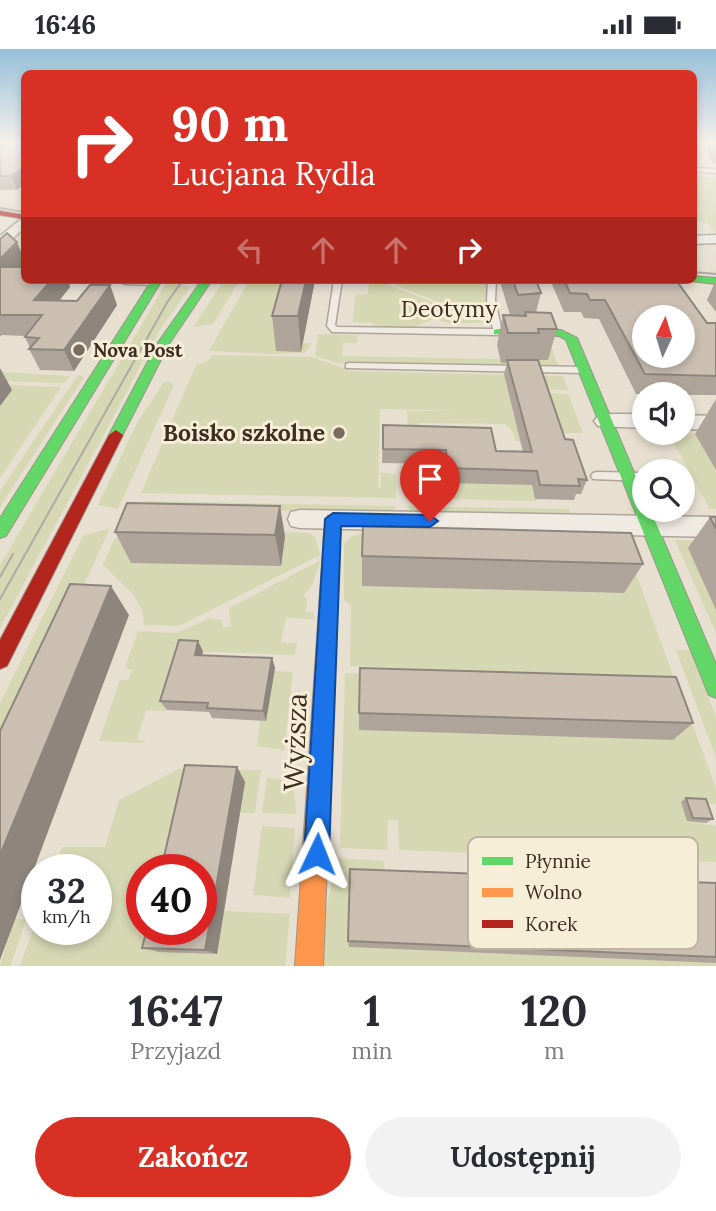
<!DOCTYPE html>
<html lang="pl">
<meta charset="utf-8">
<style>
body{margin:0;font-family:Lora,serif;background:#f2f2f3;color:#2b2b33;height:100vh;display:flex;flex-direction:column;font-size:26px;white-space:nowrap}
*{box-sizing:border-box;margin:0}
p{font-size:23px;color:#7c7c81}
.icon{flex:none;width:38px;height:38px;fill:none;stroke:currentColor;stroke-width:2;stroke-linecap:round;stroke-linejoin:round}
.map{position:relative;height:917px;overflow:hidden}
.panel{display:flex;flex-direction:column;background:#fff;flex:1}
.panel>*{flex:none}
.top-card{position:absolute;left:21px;top:21px;width:676px;height:214px;border-radius:10px;box-shadow:0 4px 10px #0003;background:#d93025;color:#fff;overflow:hidden}
.needle{width:46px;rotate:4deg}
.tools{position:absolute;left:632px;top:256px;display:grid;gap:14px}
.tools a{display:grid;place-items:center;width:63px;height:63px;border-radius:50%;background:#fff;box-shadow:0 4px 10px #0003;font-size:35px}
.speed{position:absolute;left:21px;top:805px;display:flex;gap:14px;font-size:35px;font-weight:700;text-align:center}
.speed>*{display:grid;place-content:center;width:91px;height:91px;border-radius:50%;background:#fff;box-shadow:0 4px 10px #0003;line-height:1}
.speed small{font-size:18px;font-weight:400}
.speed .limit{border:10px solid #d22;background:#fff;color:#111}
.pin{position:absolute;display:grid;place-items:center;width:60px;height:60px;color:#fff;margin:-72px -30px;border-radius:50% 50% 50% 0;rotate:-45deg;box-shadow:0 0 7px #0007}
.pin .icon{rotate:45deg}
.me{position:absolute;width:77px;margin:-38px;rotate:2deg;stroke-linejoin:round;filter:drop-shadow(0 0 5px #0008)}
.turn{display:flex;align-items:center;gap:24px;height:147px;padding:0 35px;font-size:32px}
.turn .icon{width:91px;height:91px;stroke-width:2.5}
.turn b{display:block;font-size:49px;line-height:60px}
.lanes{display:flex;align-items:center;height:66px;padding:0 35px;background:#0003;justify-content:center;gap:35px;direction:ltr}
.lanes .off{opacity:.35}
.eta{display:flex;justify-content:space-evenly;align-items:center;height:119px;text-align:center}
.eta b{font-size:42px;font-weight:700;line-height:49px}
.primary-button{display:flex;gap:14px;margin-top:auto;padding:14px 35px}
.primary-button a{flex:1;height:80px;border-radius:42px;background:#d93025;color:#fff;font-size:28px;font-weight:700;line-height:80px;text-align:center}
.primary-button a+a{background:#f2f2f3;color:#2b2b33}
.status{display:flex;justify-content:space-between;align-items:center;height:49px;padding:0 35px;background:#fff;direction:ltr}
.status svg{height:19px;fill:currentColor}
.map>svg:first-child{display:block}
.green{fill:#d6d7b3}
.lines{fill:none;stroke-linecap:round;stroke-linejoin:round}
.lane-casing{stroke:#ada599;stroke-width:3}
.street-casing{stroke:#ada599;stroke-width:3}
.fast-casing{stroke:#9c958a;stroke-width:2}
.slow-casing{stroke:#9c958a;stroke-width:2}
.jam-casing{stroke:#9c958a;stroke-width:2}
.lane{fill:#efebe3;fill-rule:evenodd}
.street{fill:#efebe3;fill-rule:evenodd}
.fast{fill:#63d668;fill-rule:evenodd}
.slow{fill:#ff974d;fill-rule:evenodd}
.jam{fill:#b3261e;fill-rule:evenodd}
.tram{stroke:#afaaa2;stroke-width:2}
.wall{fill:#afa499}
.shaded-wall{fill:#8e867d}
.building{fill:#cbbfb2;stroke:#8e867d;stroke-width:2;fill-rule:evenodd}
.route{fill:#1a73e8;stroke:#114b97;stroke-width:2}
.poi-dot{fill:#786c5e;stroke:#f7eed8;stroke-width:2.5}
.labels{text-anchor:middle;stroke-width:6;stroke-linejoin:round;paint-order:stroke}
.far-poi-label{font-size:19px;font-weight:bold;fill:#3d2e20;stroke:#f7eed8;text-anchor:start}
.street-label{font-size:23px;fill:#3d2e20;stroke:#f7eed8}
.poi-label{font-size:23px;font-weight:bold;fill:#3d2e20;stroke:#f7eed8;text-anchor:end}
.near-street-label{font-size:28px;fill:#3d2e20;stroke:#f7eed8}
.key{fill:#f7eed8;stroke:#bfb4a1;stroke-width:2}
.key-label{font-size:19px;fill:#3d2e20}
</style>
<div class="status"><b>16:46</b><svg viewBox="0 0 49 12"><path d="M0 12V9h3v3zM5 12V6h3v6zM10 12V3h3v9zM15 12V0h3v12zM26 1h20v11H26zM47 4h2v5h-2z"/></svg></div>
<div class="map">
<svg width="716" height="917" viewBox="0 0 716 917">
<rect width="100%" height="100%" fill="#e7e0d1"/>
<path class="green" d="M693,127l23,1v58l-8,-12 -15,-2z
M168,231h17l-4,6h10l-30,42 -161,300v-63z
M224,231h16l-27,44 -17,3 -2,-1z
M249,231h45l-18,71h25l2,-8h9l-7,10 -33,1 -63,-3z
M358,231h18l110,43h-37l-16,-4 -25,11 -35,-1v-6l-20,-1 2,-27 13,-1 1,-12z
M382,231h107l3,39 -3,3z
M318,285l40,1 -1,8h-14l-1,13 206,4 -4,-14 4,-7 11,28 -222,-4 -22,-7z
M212,306l100,2 40,14 211,5 5,14 -29,-1 -34,-10 16,63 -5,-1 -5,-12 -6,-5 -85,-1v6h-12l-1,-18h54l-81,-2 -2,79h3v-15l15,1v24l-255,-5 55,-128 12,-4z
M0,323l70,4 -6,7 -64,-2z
M78,326l6,2 -84,130v-16z
M169,332l5,4 -56,124 -20,-4 39,-82 27,-41z
M0,336l61,2 -61,91z
M548,344l20,1 15,39h-30z
M695,385l21,36v39h-6l-40,-73z
M408,387l36,28 2,19 86,2 4,16 -126,-3z
M146,452l250,5 -5,7 -257,-5z
M407,457l162,3 3,8 -159,-3z
M110,479l-110,240v-65l83,-167z
M265,483l45,1 5,4 5,18 -141,71 -35,-1 -2,-15 -9,-16 -30,-29 11,-25 7,-7z
M362,485l23,1 -23,51 261,7 1,-53 50,138 -324,-12 1,-61 -7,-5v-57l9,-7z
M675,491l41,1v92z
M321,511l-10,27 -8,9 4,2 -1,14 8,1v6l-28,-1 -5,24 16,1 -2,12 -111,-4 -18,60 -20,-1 -9,30 8,1 -1,2 -45,-2 21,-61h8l4,-10 -7,-2 12,-35 4,-2 35,2 34,-15 12,2 1,7 7,-1 -1,-18z
M676,601h14l26,67v41z
M274,622l19,1 -9,78 -27,-4 3,-26h6z
M345,624l333,11 38,105v15l-35,-2 6,19 29,5v36l-317,-12 -1,-30h-10l-1,30 -47,-2z
M179,720l82,1 -6,43h-15l-63,57h-35v59h22l52,25 8,-43 66,3 -5,52h-265l17,-47v10h59v-59h-33l4,-11 -9,-1 4,-11h43l14,-47z
M267,729c28,1 28,11 29,36l-34,-1z
M262,777l33,2 -5,70 -37,-3z
M336,809l48,3 1,22 -36,64 367,16v3h-400z
M15,869l11,2 -16,46h-10z"/>
<g class="lines">
<g class="lane-casing">
<path id="lane" d="M693,112l5,7 18,1v4l-22,-2z
M124,231l32,1 4,2 -4,2 -31,-1 -4,-2z
M334,231h8l-7,45 2,2 156,2 -6,-29 1,-20h8l-1,20 7,32 -4,3 -166,-3 -5,-6z
M349,314l236,4 5,3 -5,3 -239,-5v-4z
M597,423l47,1v8l-51,-2 -2,-3 2,-3z"/>
</g>
<g class="street-casing">
<path id="street" d="M24,168v11l-19,18 -5,1v-11z
M716,186v8l-23,1v-8z
M605,365h39v14l-46,-2 -4,-5 4,-5z
M682,366l34,1v14l-34,-1z
M300,461l416,7v20l-416,-9 -9,-2 -3,-7 3,-7z"/>
</g>
<g class="fast-casing">
<path id="fast" d="M693,227l23,2v6l-26,-3 3,-1z
M152,231h10l-156,256 -6,2v-20z
M202,231h10l-43,64 -48,94h-10l-2,-3 48,-91z
M498,280l63,1 16,8 67,158v13h6l66,155v34l-7,-3 -3,-7 -140,-348 -7,-4 -65,-2v-4z"/>
</g>
<g class="slow-casing">
<path id="slow" d="M333,464l6,2 2,4 -18,447h-28l30,-447 2,-4z"/>
</g>
<g class="jam-casing">
<path id="jam" d="M0,162l24,4v4l-24,-4z
M116,381l7,5 -116,231 -7,3v-29l109,-205z"/>
</g>
<use href="#lane" class="lane"/>
<use href="#street" class="street"/>
<use href="#fast" class="fast"/>
<use href="#slow" class="slow"/>
<use href="#jam" class="jam"/>
<path class="tram" d="M0,159l24,4
M693,223l23,2
M0,528l13,-23
M0,550l168,-298 15,-21"/>
</g>
<path class="wall" d="M0,94h24v41l-7,6h-17z
M705,94h11v21l-4,-1z
M0,190l24,20v3l-4,5 4,13h44l2,7 -11,13 18,1 33,-16 7,20 -43,66 -34,-1 -11,-21 1,-1 -5,-11 1,-1 -24,-1 -2,2z
M282,231h33l-14,72 -25,-1 -4,-35z
M502,231h34l5,13 -5,19 21,17 -9,31h-16l33,79 22,41 -6,14h-5l-2,6 -39,-1 -3,-14 -87,-2 -1,-19 -62,-1 1,-38 113,26 27,1 -19,-78 3,-11h-6l-4,-18 6,-30h7l-9,-30z
M550,231h126l31,43h9v72h-34v-1h-46l-37,-75 -15,-1 -3,-6h-17z
M715,233h1v30l-9,-12z
M716,350v71l-21,-36z
M127,454l158,33 -4,30 -150,-3 -16,-31z
M710,468h6v93l-28,-62z
M362,507l281,8 -19,29 -262,-7z
M198,592l5,11 -1,3 70,3 3,10 -9,53 -54,-3 -3,-6 -42,-2 -7,-9z
M359,664l334,10 -20,17 -314,-10z
M237,718l8,15 -28,172 -58,-2 -17,-4z
M686,749l27,21 -7,4 -19,-2 -6,-19z
M716,834v80l-367,-16 -1,-6z"/>
<path class="shaded-wall" d="M23,119l1,4v12l-7,6 -6,-14z
M17,193l7,17v3l-22,24 -2,-4v-23z
M52,231h16l2,7 -26,33 -10,-20z
M306,231h9l-14,72 -3,-36z
M110,236l7,20 -43,66 -10,-21z
M0,319l12,22 -12,16z
M280,457l5,30 -4,30 -6,-31z
M111,537l18,29 -129,345v-105z
M198,592l5,11 -4,13 -4,-10z
M272,609l3,10 -9,53 -3,-10z
M237,718l8,15 -28,172 -12,-4z"/>
<path class="building" d="M0,94h24v25h-1l-12,8h-11v-29l7,-3h-7z
M7,184l10,9 -17,17v-20z
M0,218h24v13h28l-18,20 43,1 13,-16h20l-46,65 -35,-1 10,-11 -14,-1 17,-22h-42z
M282,231h24l-8,36h-26z
M513,231h23l5,13 -23,2z
M564,231h112l31,43h9v53l-71,-2 -40,-74h-15l-3,-6 -17,-1zM644,268h38v38h-38z
M525,263l26,1 6,16h-19l1,4h-31l-5,-18 23,1z
M507,311h31l27,79 8,1 14,40 -9,-1 2,7 -40,-1 -3,-14 -89,-3 -2,-18 -63,-1v-24l108,3 5,23 36,1z
M127,454l153,3 -5,29 -160,-3z
M710,468h6v12z
M363,477l268,7 12,31 -281,-8z
M70,535l41,2 -111,269v-124z
M179,591l19,1 -3,14 77,3 -9,53 -56,-3 1,-5 -48,-2z
M360,619l316,9 17,46 -334,-10z
M185,716l52,2 -32,183 -63,-2 5,-19h54v-59h-40z
M686,749l20,1 7,20 -20,-1z
M350,820l366,14v74l-368,-16z"/>
<linearGradient id="sky" x2="0" y2="1"><stop stop-color="#96bed9"/><stop offset="0.42" stop-color="#f4f1ea"/><stop offset="1" stop-color="#f4f1ea" stop-opacity="0"/></linearGradient>
<rect width="716" height="222" fill="url(#sky)"/>
<path class="route" d="M333,464l97,2 8,6 -8,6 -89,-1 -12,328 -4,8 -8,4 -9,-4 -4,-8 21,-335z"/>
<g class="poi-dot">
<circle cx="79" cy="301" r="7"/>
<circle cx="339" cy="384" r="7"/>
</g>
<g class="labels">
<g class="far-poi-label">
<text x="93" y="308">Nova Post</text>
</g>
<g class="street-label">
<text x="449" y="268">Deotymy</text>
</g>
<g class="poi-label">
<text x="325" y="392">Boisko szkolne</text>
</g>
<g class="near-street-label">
<text transform="translate(295 693) rotate(-88)" y="10">Wyższa</text>
</g>
</g>
<rect x="468" y="788" width="230" height="112" rx="10" class="key"/>
<rect x="482" y="808" width="31" height="8" fill="#63d668"/>
<rect x="482" y="839" width="31" height="9" fill="#ff974d"/>
<rect x="482" y="871" width="31" height="8" fill="#b3261e"/>
<g class="key-label">
<text x="525" y="819">Płynnie</text>
<text x="525" y="850">Wolno</text>
<text x="525" y="882">Korek</text>
</g>
</svg>
<div class="tools">
<a><svg class="needle" viewBox="-14 -14 28 28"><path d="M0-13l5 13h-10z" fill="#e53935"/><path d="M0 13l5-13h-10z" fill="#7c7c81"/></svg></a>
<a><svg class="icon" aria-label="sound" viewBox="0 0 24 24"><path d="M4 9h4l5-4v14l-5-4H4zM17 9q2 3 0 6"/></svg></a>
<a><svg class="icon" aria-label="search" viewBox="0 0 24 24"><circle cx="10" cy="10" r="6"/><path d="M15 15l6 6"/></svg></a>
</div>
<div class="speed"><div>32<small>km/h</small></div><div class="limit">40</div></div>
<div class="pin" style="left:430px;top:472px;background:#d93025"><svg class="icon" aria-label="arrive" viewBox="0 0 24 24"><path d="M6 21V4h12l-3 4 3 4H6"/></svg></div>
<svg class="me" style="left:317px;top:805px" viewBox="-20 -20 40 40"><path d="M0-17L14 15 0 8-14 15z" fill="#1a73e8" stroke="#fff" stroke-width="4"/></svg>
<div class="top-card">
<div class="turn"><svg class="icon" aria-label="right" viewBox="0 0 24 24"><path d="M7 20v-9h11M14 6l5 5-5 5"/></svg><div><b>90 m</b>Lucjana Rydla</div></div>
<div class="lanes"><svg class="icon off" aria-label="left" viewBox="0 0 24 24"><path d="M17 20v-9H6M10 6l-5 5 5 5"/></svg><svg class="icon off" aria-label="ahead" viewBox="0 0 24 24"><path d="M12 20V5M6 11l6-6 6 6"/></svg><svg class="icon off" aria-label="ahead" viewBox="0 0 24 24"><path d="M12 20V5M6 11l6-6 6 6"/></svg><svg class="icon" aria-label="right" viewBox="0 0 24 24"><path d="M7 20v-9h11M14 6l5 5-5 5"/></svg></div>
</div>
</div>
<section class="panel">
<div class="eta">
<div><b>16:47</b><p>Przyjazd</p></div>
<div><b>1</b><p>min</p></div>
<div><b>120</b><p>m</p></div>
</div>
<div class="primary-button"><a>Zakończ</a><a>Udostępnij</a></div>
</section>
